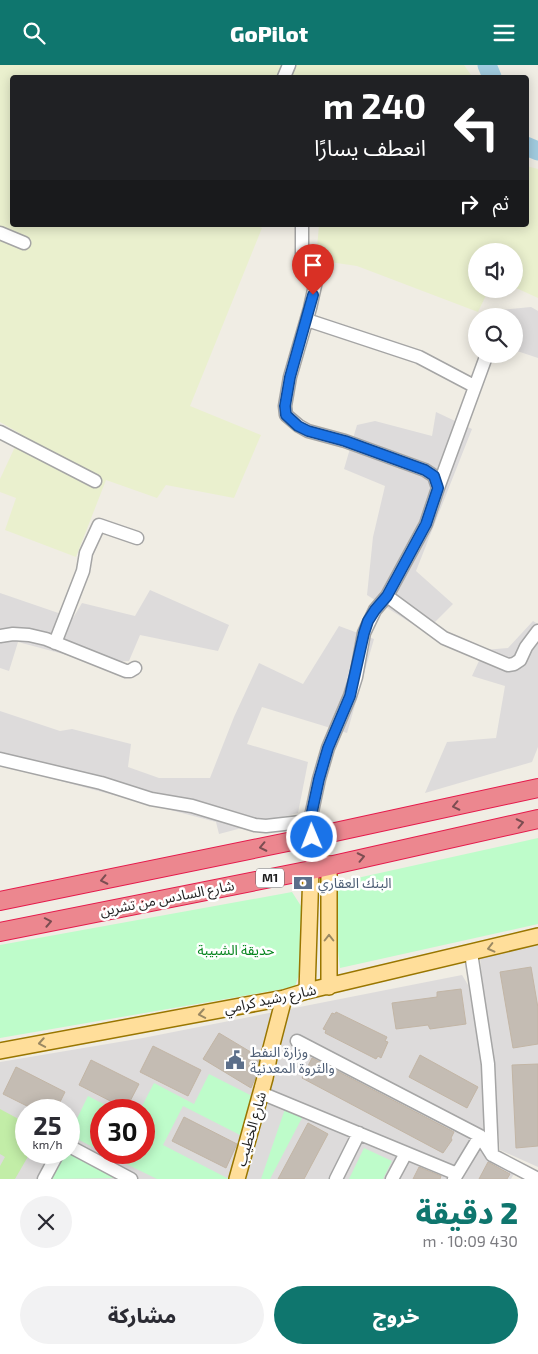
<!DOCTYPE html>
<html lang="ar">
<meta charset="utf-8">
<style>
body{margin:0;font-family:"Exo 2","Noto Sans Arabic",sans-serif;background:#f2f2f3;color:#2b2b33;direction:rtl;height:100vh;display:flex;flex-direction:column;font-size:19px;white-space:nowrap}
*{box-sizing:border-box;margin:0}
p{font-size:16px;color:#7c7c81}
.icon{flex:none;width:28px;height:28px;fill:none;stroke:currentColor;stroke-width:2;stroke-linecap:round;stroke-linejoin:round}
.map{position:relative;height:1114px;overflow:hidden;direction:ltr}
.panel{display:flex;flex-direction:column;background:#fff;flex:1}
.panel>*{flex:none}
.banner{position:absolute;left:10px;top:10px;width:519px;height:152px;border-radius:5px;box-shadow:0 2px 12px #0003;direction:rtl;background:#202124;color:#fff;overflow:hidden}
.tools{position:absolute;left:468px;top:178px;display:grid;gap:10px}
.tools a{display:grid;place-items:center;width:55px;height:55px;border-radius:50%;background:#fff;box-shadow:0 2px 12px #0003;font-size:25px}
.speed{position:absolute;left:15px;top:1034px;display:flex;gap:10px;font-size:25px;font-weight:700;text-align:center}
.speed>*{display:grid;place-content:center;width:65px;height:65px;border-radius:50%;background:#fff;box-shadow:0 2px 12px #0003;line-height:1}
.speed small{font-size:12px;font-weight:400}
.speed .limit{border:8px solid #d22;background:#fff;color:#111}
.pin{position:absolute;display:grid;place-items:center;width:42px;height:42px;color:#fff;margin:-51px -21px;border-radius:50% 50% 50% 0;rotate:-45deg;box-shadow:0 0 5px #0007}
.pin .icon{rotate:45deg}
.me{position:absolute;width:55px;margin:-28px;rotate:359deg;stroke-linejoin:round;filter:drop-shadow(0 0 4px #0008)}
.turn{display:flex;align-items:center;gap:18px;height:105px;padding:0 20px;font-size:22px}
.turn .icon{width:65px;height:65px;stroke-width:2.5}
.turn b{display:block;font-size:35px;line-height:42px}
.then{display:flex;align-items:center;height:48px;padding:0 20px;background:#0003;gap:10px;font-size:19px}
.round{display:grid;place-items:center;flex:none;width:52px;height:52px;border-radius:26px;background:#f2f2f3}
.headline{display:flex;align-items:center;justify-content:space-between;height:85px;padding:0 20px}
h1{font-size:30px;font-weight:800;line-height:38px;color:#0f766e}
.action{display:flex;gap:10px;margin-top:auto;padding:10px 20px}
.action a{flex:1;height:58px;border-radius:30px;background:#0f766e;color:#fff;font-size:20px;font-weight:800;line-height:58px;text-align:center}
.action a+a{background:#f2f2f3;color:#2b2b33}
header{display:flex;justify-content:space-between;align-items:center;height:65px;padding:0 20px;background:#0f766e;color:#fff;font-size:22px;font-weight:800}
.map>svg:first-child{display:block}
.residential{fill:#dddbdb;fill-rule:evenodd}
.farmland{fill:#eaf0ce}
.grass{fill:#c2eda7}
.park{fill:#befcca}
.lines{fill:none;stroke-linecap:round;stroke-linejoin:round}
.river{stroke:#a2cce0;stroke-width:19}
.building{fill:#c4bcb3;stroke:#c2b5a5}
.minor-casing{stroke:#a5a5a5;stroke-width:15}
.major-casing{stroke:#997600;stroke-width:18}
.highway-casing{stroke:#e51a4b;stroke-width:20}
.minor{stroke:#fff;stroke-width:12}
.major{stroke:#ffde9a;stroke-width:15}
.highway{stroke:#ec878f;stroke-width:18}
.oneway{stroke:#7b4d51}
.oneway2{stroke:#9a8862}
.route-casing{stroke:#114b97;stroke-width:12}
.route{stroke:#1a73e8;stroke-width:9}
.labels{text-anchor:middle;stroke-width:5;stroke-linejoin:round;paint-order:stroke}
.shield{fill:#fff;stroke:#626262;stroke-width:1}
.shield-label{font-size:12px;font-weight:bold;fill:#1e1e1e}
.service-label{font-size:14px;fill:#4e5e75;stroke:#fff;text-anchor:start}
.street-label{font-size:14px;fill:#1e1e1e;stroke:#fff}
.park-label{font-size:14px;fill:#05841d;stroke:#fff}
</style>
<header><svg class="icon" aria-label="menu" viewBox="0 0 24 24"><path d="M4 6h16M4 12h16M4 18h16"/></svg>GoPilot<svg class="icon" aria-label="search" viewBox="0 0 24 24"><circle cx="10" cy="10" r="6"/><path d="M15 15l6 6"/></svg></header>
<div class="map">
<svg width="538" height="1114" viewBox="0 0 538 1114">
<rect width="100%" height="100%" fill="#f0ede4"/>
<path class="residential" d="M531,242l7,4v47l-24,-8v-34h-26l2,-5z
M436,347l36,17 -56,142 37,33 -28,28 -58,-37 6,-58 12,-51 -41,-17 13,-44 18,-4 57,15z
M150,525l79,35 -11,26 -78,-16 -11,26 -32,2 -79,-21 -9,29 -9,-3v-75l73,25 9,-15 53,13z
M533,556l5,3v123l-6,15 -107,31 22,-51 49,-4 9,-52 -33,-10 12,-26 24,-2z
M339,561l35,13 -27,94 -85,-26 -15,37 61,18 -10,51 -79,21 -3,-12 -216,-57v-54l60,20 12,-2 59,15 -3,23 31,11h51l24,-61 25,-54 44,21z
M538,879v223l-38,-17 -20,-192z
M462,910l6,10 15,79 1,92 31,16 -4,7h-511v-117l143,-24zM26,1045h43v43h-43zM101,1045h43v43h-43z"/>
<path class="farmland" d="M0,0h464l7,10 -1,2h-458v148h243l7,3 -72,178 71,29 -27,63 -68,-13 -9,13 -51,-18 -30,77 -71,-27 11,-32 -16,-6v-13l21,-45 -21,-12z
M526,101l12,3v129l-24,-11v-36h-38v38h13l-11,23 -121,-46 -41,-6 3,-35h207z"/>
<path class="grass" d="M0,1044l26,14v30h4l-15,26h-15v-13l5,-9 -5,-3z"/>
<path class="park" d="M538,773v86l-198,44 -10,-84z
M292,827l9,14 2,55 -8,26 -295,51v-93z
M209,1009l51,26 -18,36 -59,-30 -20,39 66,34h-72l-53,-26h40v-43h-4l14,-27 40,21z
M88,1031l27,14h-14v41l-32,-16z
M286,1041l17,10 -33,63h-9z
M364,1083l28,13 -9,18h-34z
M64,1088h4l49,25 -67,1z"/>
<g class="lines">
<path class="river" d="M487,0l5,12
M526,81l12,5"/>
</g>
<path class="building" d="M531,902l7,41v36l-25,4 -13,-76z
M461,924l5,35 -36,5 -2,-4 -32,4 -4,-26 45,-6v-5z
M336,947l51,25 -2,4 3,1 -7,16 -3,-2 -2,3 -51,-26 1,-3 -3,-1 9,-16 3,1z
M219,968l40,24 -3,19 -5,12 -48,-29z
M153,981l48,24 -13,26 -48,-24z
M420,990l58,32 -11,21 -58,-31z
M312,993l142,74 -3,6 1,2 -9,13 -141,-75z
M91,995l48,24 -13,25 -47,-24z
M538,999v82l-22,2 -4,-83z
M16,1002l49,25 -9,18h-21l-32,-16z
M184,1052l53,27 -11,24 -54,-27z
M308,1058l20,11 -24,45h-26z
M488,1097l22,12 -3,5h-28z
M419,1102l22,9 -1,3h-27z"/>
<g class="lines">
<g class="minor-casing">
<path id="minor" d="M284,12l5,-12
M302,160v30l14,26 -6,27 -20,69 -5,29 1,9 13,11 9,5 37,10 80,29 9,6 4,12 -12,36 -39,72 -12,14 -11,23 -8,44 -6,19 -22,52 -9,31 -9,42 2,16
M0,168l24,10
M307,255l112,37 55,29
M0,367l95,49
M438,423l49,-134
M387,531l57,42 64,27 6,-1 6,-4 6,-13 12,-16
M0,571l13,-2 16,1 17,4 80,32h4l5,-3
M55,578l28,-72 3,-18 13,-28 38,13
M0,694l101,24 50,16 41,7 63,19 11,1 44,-5
M471,888l17,111 4,91
M297,976l183,95 12,19 46,24
M261,1028l196,81
M69,1081l62,33
M44,1114l14,-26
M336,1114l23,-46
M392,1114l14,-26
M454,1114l26,-43"/>
</g>
<g class="major-casing">
<path id="major" d="M329,799v123
M307,926l4,-121
M0,986l284,-53 23,-7 231,-55
M237,1114l28,-101 5,-26 14,-54"/>
</g>
<g class="highway-casing">
<path id="highway" d="M0,836l312,-64 226,-49
M0,867l311,-62 227,-51"/>
</g>
<use href="#minor" class="minor"/>
<use href="#major" class="major"/>
<use href="#highway" class="highway"/>
</g>
<defs><path id="oneway-chevron" d="M-2-3.5L2.5 0L-2 3.5" fill="none" stroke-width="1.6" stroke-linecap="round" stroke-linejoin="round" transform="scale(1.25)"/></defs>
<g class="oneway">
<use href="#oneway-chevron" transform="translate(456 741) rotate(168)"/>
<use href="#oneway-chevron" transform="translate(520 758) rotate(-12)"/>
<use href="#oneway-chevron" transform="translate(263 782) rotate(168)"/>
<use href="#oneway-chevron" transform="translate(361 792) rotate(-12)"/>
<use href="#oneway-chevron" transform="translate(104 815) rotate(168)"/>
<use href="#oneway-chevron" transform="translate(48 857) rotate(-11)"/>
</g>
<g class="oneway2">
<use href="#oneway-chevron" transform="translate(329 873) rotate(-90)"/>
<use href="#oneway-chevron" transform="translate(491 883) rotate(166)"/>
<use href="#oneway-chevron" transform="translate(202 949) rotate(170)"/>
<use href="#oneway-chevron" transform="translate(42 978) rotate(170)"/>
</g>
<g class="lines">
<g class="route-casing">
<path id="route" d="M312,772l-2,-16 9,-42 9,-31 22,-52 14,-63 4,-12 7,-11 12,-14 39,-72 12,-36 -4,-12 -9,-6 -80,-29 -37,-10 -10,-5 -12,-11 -1,-9 5,-29 23,-82"/>
</g>
<use href="#route" class="route"/>
</g>
<defs>
<g id="bank-bare" transform="scale(1.5)"><path d="M-6-4H6V4H-6ZM0-2.3a2.3 2.3 0 1 0 0 4.6a2.3 2.3 0 1 0 0-4.6Z" fill="#5c6f8a" stroke="#fff" stroke-width="2.5" paint-order="stroke"/></g>
<g id="civic-bare" transform="scale(1.5)"><path d="M-.6-6.5H3V-4.5H.6V-3L4-1V1h2V6H-6V1h2V-1L-.6-3ZM-1.2 2.5V6h2.4V2.5Z" fill="#5c6f8a" stroke="#fff" stroke-width="2.5" paint-order="stroke"/></g>
</defs>
<g fill-rule="evenodd">
<use href="#bank-bare" x="303" y="818"/>
<use href="#civic-bare" x="235" y="995"/>
</g>
<g class="labels">
<rect class="shield" x="256" y="803.5" width="28" height="19" rx="4"/>
<g class="shield-label">
<text x="270" y="817">M1</text>
</g>
<g class="service-label">
<text x="318" y="823">البنك العقاري</text>
<text x="250" y="992">وزارة النفط<tspan x="250" dy="16">والثروة المعدنية</tspan></text>
</g>
<g class="street-label">
<text transform="translate(167 833) rotate(-11)" y="5">شارع السادس من تشرين</text>
<text transform="translate(270 934) rotate(-12)" y="5">شارع رشيد كرامي</text>
<text transform="translate(251 1064) rotate(-74)" y="5">شارع الخطيب</text>
</g>
<g class="park-label">
<text x="236" y="890">حديقة الشبيبة</text>
</g>
</g>
</svg>
<div class="tools">
<a><svg class="icon" aria-label="sound" viewBox="0 0 24 24"><path d="M4 9h4l5-4v14l-5-4H4zM17 9q2 3 0 6"/></svg></a>
<a><svg class="icon" aria-label="search" viewBox="0 0 24 24"><circle cx="10" cy="10" r="6"/><path d="M15 15l6 6"/></svg></a>
</div>
<div class="speed"><div>25<small>km/h</small></div><div class="limit">30</div></div>
<div class="pin" style="left:313px;top:230px;background:#d93025"><svg class="icon" aria-label="arrive" viewBox="0 0 24 24"><path d="M6 21V4h12l-3 4 3 4H6"/></svg></div>
<svg class="me" style="left:312px;top:772px" viewBox="-20 -20 40 40"><circle r="17" fill="#1a73e8" stroke="#fff" stroke-width="3"/><path d="M0-11L8 9 0 5-8 9z" fill="#fff"/></svg>
<div class="banner">
<div class="turn"><svg class="icon" aria-label="left" viewBox="0 0 24 24"><path d="M17 20v-9H6M10 6l-5 5 5 5"/></svg><div><b>240 m</b>انعطف يسارًا</div></div>
<div class="then">ثم<svg class="icon" aria-label="right" viewBox="0 0 24 24"><path d="M7 20v-9h11M14 6l5 5-5 5"/></svg></div>
</div>
</div>
<section class="panel">
<div class="headline"><div><h1>2 دقيقة</h1><p>430 m · 10:09</p></div><a class="round"><svg class="icon" aria-label="close" viewBox="0 0 24 24"><path d="M6 6l12 12M18 6L6 18"/></svg></a></div>
<div class="action"><a>خروج</a><a>مشاركة</a></div>
</section>
